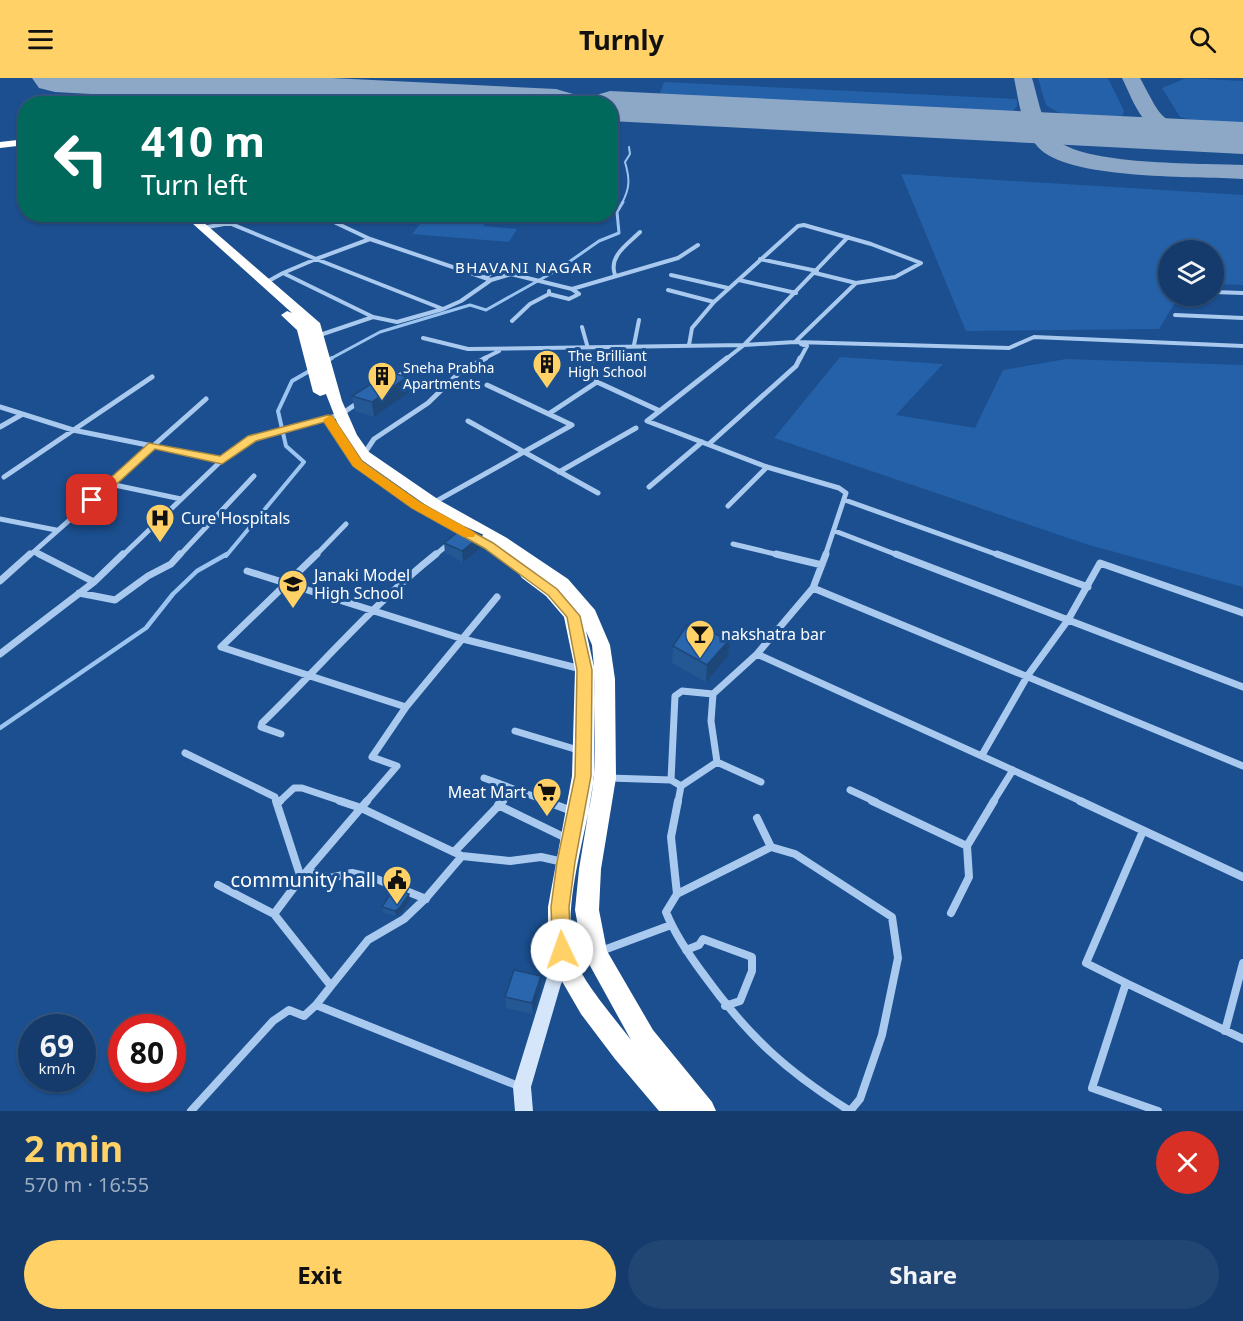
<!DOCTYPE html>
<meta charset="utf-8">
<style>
body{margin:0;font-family:"Noto Sans",sans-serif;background:#214673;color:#f1f3f6;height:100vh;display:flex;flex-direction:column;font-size:22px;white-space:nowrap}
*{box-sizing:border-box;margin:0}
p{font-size:20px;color:#9dadc1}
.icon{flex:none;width:33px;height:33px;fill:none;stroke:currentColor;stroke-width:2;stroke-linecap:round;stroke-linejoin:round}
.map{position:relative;height:1033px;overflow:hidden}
.side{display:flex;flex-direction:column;background:#143b6b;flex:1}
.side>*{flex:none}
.top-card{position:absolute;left:18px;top:18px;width:600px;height:126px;border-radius:24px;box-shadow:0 2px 4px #0004,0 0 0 2px #33557e;background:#00695c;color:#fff;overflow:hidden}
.controls{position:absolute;left:1158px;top:162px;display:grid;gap:12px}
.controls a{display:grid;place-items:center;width:66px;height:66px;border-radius:50%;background:#143b6b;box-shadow:0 2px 4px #0004,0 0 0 2px #33557e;font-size:30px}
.speed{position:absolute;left:18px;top:936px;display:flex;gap:12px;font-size:30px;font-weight:700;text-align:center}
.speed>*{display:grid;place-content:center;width:78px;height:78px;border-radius:50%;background:#143b6b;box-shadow:0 2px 4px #0004,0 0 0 2px #33557e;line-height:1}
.speed small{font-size:15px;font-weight:400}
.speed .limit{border:9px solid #d22;background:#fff;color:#111}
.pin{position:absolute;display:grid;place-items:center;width:51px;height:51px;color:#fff;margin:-26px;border-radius:12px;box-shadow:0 3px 9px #0006}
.me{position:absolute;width:66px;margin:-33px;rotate:357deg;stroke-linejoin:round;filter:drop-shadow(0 0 4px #0008)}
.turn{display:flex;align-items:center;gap:21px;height:126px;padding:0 24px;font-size:27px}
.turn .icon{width:78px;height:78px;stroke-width:2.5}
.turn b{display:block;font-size:42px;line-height:51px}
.round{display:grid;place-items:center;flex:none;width:63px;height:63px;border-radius:32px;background:#214673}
.overview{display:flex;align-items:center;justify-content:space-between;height:102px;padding:0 24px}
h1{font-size:36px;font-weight:700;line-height:45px;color:#ffd166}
.cta{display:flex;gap:12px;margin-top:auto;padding:12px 24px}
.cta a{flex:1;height:69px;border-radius:36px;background:#ffd166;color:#111;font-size:24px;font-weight:700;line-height:69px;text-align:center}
.cta a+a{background:#214673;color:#f1f3f6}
header{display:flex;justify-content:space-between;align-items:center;height:78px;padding:0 24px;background:#ffd166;color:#111;font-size:27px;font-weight:700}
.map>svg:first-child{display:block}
.green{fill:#2461a8}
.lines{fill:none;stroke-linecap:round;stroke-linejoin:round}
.stream-far3{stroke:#9cc4f0;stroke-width:2}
.stream-far2{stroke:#9cc4f0;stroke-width:3}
.stream-far1{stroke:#9cc4f0;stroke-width:4}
.stream{stroke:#9cc4f0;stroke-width:4.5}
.taxiway{fill:#8da7c7;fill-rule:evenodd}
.runway{fill:#8da7c7;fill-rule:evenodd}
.street-far3{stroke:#a9c9ee;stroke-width:4}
.street-far2{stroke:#a9c9ee;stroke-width:5}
.street-far1{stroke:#a9c9ee;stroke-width:7}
.street{stroke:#a9c9ee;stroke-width:8}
.secondary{fill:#d6e6fa;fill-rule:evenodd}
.highway{fill:#fff;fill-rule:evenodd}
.wall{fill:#245895}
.shaded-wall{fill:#1d4779}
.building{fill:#2a66ad;stroke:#1d4779;stroke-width:1.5}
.route{fill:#ffd166;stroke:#a68842;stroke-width:1.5}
.slow{fill:#f59e0b}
.labels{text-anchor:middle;stroke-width:6;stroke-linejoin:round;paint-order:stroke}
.far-poi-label{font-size:14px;fill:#fff;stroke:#1b4f8f;text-anchor:start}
.far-neighbourhood-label{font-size:15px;letter-spacing:1.5px;fill:#fff;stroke:#1b4f8f}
.poi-label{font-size:16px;fill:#fff;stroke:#1b4f8f;text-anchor:start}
.near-poi-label{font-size:20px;fill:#fff;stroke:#1b4f8f;text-anchor:end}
</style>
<header><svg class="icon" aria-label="menu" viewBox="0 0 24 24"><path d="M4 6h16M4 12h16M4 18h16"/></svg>Turnly<svg class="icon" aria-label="search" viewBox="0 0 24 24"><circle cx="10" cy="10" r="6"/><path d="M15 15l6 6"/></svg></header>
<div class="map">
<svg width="1243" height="1033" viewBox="0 0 1243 1033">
<rect width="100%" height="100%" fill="#1b4f8f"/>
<path class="green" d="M1038,0h70l16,33 -1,4c-25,9 -56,5 -77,-10z
M1186,0l57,3v45l-36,-2 -27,-7 -18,-29z
M664,4l353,17v7l-4,5 -22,4 -333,-17z
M901,96l342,21v90l-29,-1v-34h-46v31h-6l6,10v5h4l4,5 -17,28 -193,2z
M428,136l63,1 -8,11 34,3 -8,13 -97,-8z
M840,279l103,7 -47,51 79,13 28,-58 63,-11 177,6v222l-154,-42 -315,-107z"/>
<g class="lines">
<path class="stream-far3" d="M622,125c8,-15 8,-24 3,-41l5,-8 -1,-7"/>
<path class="stream-far2" d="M330,281l50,-27 90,-27 16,5 73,-41 40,-28 20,-8 -2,-21 6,-10"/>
<path class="stream-far1" d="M325,284l7,-4
M226,478l78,-94 -18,-16 -8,-35 14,-30 21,-12"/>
<path class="stream" d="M0,650l146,-100 27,-34 24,-23 30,-17"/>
<path class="taxiway" d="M1014,0h18c6,19 9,44 23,60 25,28 148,25 188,27v14c-46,-3 -168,1 -202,-29 -19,-18 -22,-48 -27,-72z
M1122,0h18c23,42 18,42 64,54l4,4 -4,4c-9,3 -18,1 -28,-2 -34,-8 -40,-31 -54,-60z
M239,2l74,5 7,2 3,4 -3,4 -7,2c-31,-4 -68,-12 -97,-1l9,4 3,4h-30l-9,-7c10,-13 34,-15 50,-17z"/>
<path class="runway" d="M32,0h300l224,11 17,5 7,10h-309l-216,-12 -16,-4z
M610,13l633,31v32l-633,-33v-17h-23l6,-8z"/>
<path class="street-far3" d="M317,136l53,25 121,41
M229,145l87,36 54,-20
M202,150l77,-14
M760,181l57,12
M283,195l33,-14 127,50
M615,197c-7,-19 13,-31 25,-43
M671,197l57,13
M485,199l19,-11
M739,202l57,13
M265,205l18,-10 90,44
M572,211l106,-31 20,-13
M668,212l46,12
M1214,214l29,1
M1175,237l68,3
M512,243l18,-17 19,-10v-3
M582,249l9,32
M317,258l56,-19 24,5 46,-13 18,-8 30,-21 20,-6 61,15 7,5 -10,5 -20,-5
M423,260l45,11 276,-4 51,-3 214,6 25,-11 209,9
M795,264l61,-59 -41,-10
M634,267l5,-25
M689,267l3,-17 22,-26 84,-76 6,-1 67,19 50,19 -26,14 -39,6
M483,281l16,-8
M726,281l18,-14 104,-108
M800,281l7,-13 -6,-2"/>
<path class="street-far2" d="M590,280l7,24
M727,280l-80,63 120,46 72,21 7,5 -21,63
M393,302l12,-8 35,-4
M0,329l73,23 149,30
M550,335l47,-31 63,29
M468,343l130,72
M0,349l21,-12
M709,366l87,-78 4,-8
M364,376l10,-15 54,-36 32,-31 26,-14
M559,394l77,-44
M4,399l148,-100
M110,406l71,15
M649,409l53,-45
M845,422l156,56
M433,425l139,-78 -85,-40
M728,428l39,-39
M0,441l56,11
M835,453l65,25
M733,466l50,12
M34,474l8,4
M29,478l177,-157
M122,478l100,-96 30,-21 88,-24 19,-13
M179,478l75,-80
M315,478l31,-32
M434,478l17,-14"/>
<path class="street-far1" d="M39,476l55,28
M317,476l-96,93 185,60
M776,476l46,11
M896,476l347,133
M997,476l91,33
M247,493l216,68 118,30
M0,503l30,-27
M813,510l430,178
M79,515l36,7 33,-24 23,-12 9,-10
M0,576l94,-72 29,-28
M757,576l326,148
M515,653l63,19
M281,656l-20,-7 1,-4c58,-56 111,-119 174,-169
M185,675l90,44 2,5
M982,677l46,-80 40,-55 32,-57 143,50
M717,684l44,20
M484,700l65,24
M609,700l62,2 10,6
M671,702l4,-84 7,-5 31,3
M850,712l26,12
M279,724l15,-14h8l42,14
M366,724l31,-36 -25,-9 34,-50 91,-110
M501,724l12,-12
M678,724l3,-16 36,-24 -6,-41 2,-27 44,-40 56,-66 13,-34
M993,724l20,-32"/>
<path class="street" d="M276,723l25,77
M367,723l-66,77 -27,36 57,72 -15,19 205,82
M545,723l27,10
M678,723l-7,36 6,57 -11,18c9,23 23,43 38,63 44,61 82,96 146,136
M872,723l95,45
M1080,723l163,76
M277,726l3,-3
M498,727l70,34
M757,740l14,29
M1143,753l-57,132 40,20 -34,105 66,23
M454,774l49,-51
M462,778l48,5 31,-4 22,5
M307,793l23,7 22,-5 22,5 52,21
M218,807l56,29
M677,816l94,-47 24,7 97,63 6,41 -16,77 -22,64 -10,12
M951,835l18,-36 -2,-31 27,-45
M686,872l13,-5 4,-6 49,18v14l-12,30 -15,5
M601,873l70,-26
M1126,905l117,56
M331,908l37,-46 36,-21 23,-22 35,-41 -101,-48 -21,-7
M1225,953l18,-68
M191,1033l82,-90 16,-11 15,6 12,-11"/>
<path class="secondary" d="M595,868l6,2 2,5 -2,5 -31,11 -9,15 -30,103 2,24h-18l-2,-24 34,-110 11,-18z"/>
<path class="highway" d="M26,61v6l-26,3v-6z
M182,136h12l126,109 22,78 15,34 12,17 70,48 68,38 61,41 27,31 15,35 5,34 1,99 -15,91 -2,41 8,41 46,79 59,72 4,9h-57l-44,-52 -34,-45 -29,-50 -4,-27v-30l24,-131 3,-106 -11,-53 -18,-21 -24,-18 -3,-4 3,-4 7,-1 -34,-23 -68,-40 -68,-48 -17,-23 -16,-41 -6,2 -7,-4 -16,-62 -16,-15 6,-4 5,2zM586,553l6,14 2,22zM595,595l-1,105 -15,91 -4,41 8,43 48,87c-15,-20 -48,-58 -55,-79 -18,-54 14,-132 18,-186 2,-34 0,-68 1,-102z"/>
</g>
<path class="wall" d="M409,314l-35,25 -19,-6 -3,-15z
M444,465l39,3 -20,16 -18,-9z
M730,561l-2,17 -22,26 -34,-19 1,-17z
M410,822l-8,12 -6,4 -12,-3 -2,-6z
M541,910l-8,26 -27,-6 -1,-11z"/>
<path class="shaded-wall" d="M407,299l2,15 -35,25 -2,-15z
M482,457l1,11 -20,16 -1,-11z
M730,561l-2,17 -22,26 1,-17z
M409,816l1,6 -8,12 -6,4 -1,-5z
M541,898v12l-8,26 -1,-11z"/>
<path class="building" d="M390,294l17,5 -35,25 -20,-6z
M464,449l18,8 -20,16 -18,-8z
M687,547l43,14 -23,26 -34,-19z
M394,810l15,6 -8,12 -6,5 -13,-4z
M514,892l27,6 -9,27 -27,-6z"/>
<path class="route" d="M328,337l4,1 30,45 59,42 72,40 64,46 23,27 12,54 -1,106 -16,86 -6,45 2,43 -2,6 -7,2 -6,-2 -3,-6 -2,-43 6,-45 18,-86 2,-106 -10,-53 -19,-22 -64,-47 -72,-40 -59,-42 -29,-44 -68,19 -34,23 -67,-15 -58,53 -5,1 -6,-3 63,-57 71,13 28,-20z"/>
<path class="slow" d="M329,338l4,1 29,45 59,41 53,29 1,3 -1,2h-10l-52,-29 -59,-42 -30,-46z"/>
<defs>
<g id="building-pin" transform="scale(1.5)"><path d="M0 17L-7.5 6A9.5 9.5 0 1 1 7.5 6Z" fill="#ffd166" stroke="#1b4f8f"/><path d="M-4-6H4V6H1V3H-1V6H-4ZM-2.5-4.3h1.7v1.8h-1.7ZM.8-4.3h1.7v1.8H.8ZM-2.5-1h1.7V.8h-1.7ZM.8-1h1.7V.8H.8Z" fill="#111"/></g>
<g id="hospital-pin" transform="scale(1.5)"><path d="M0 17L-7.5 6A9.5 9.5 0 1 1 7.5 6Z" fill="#ffd166" stroke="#1b4f8f"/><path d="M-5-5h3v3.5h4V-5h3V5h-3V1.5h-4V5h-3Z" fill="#111"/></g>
<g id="school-pin" transform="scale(1.5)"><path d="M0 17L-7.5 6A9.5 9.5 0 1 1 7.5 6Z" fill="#ffd166" stroke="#1b4f8f"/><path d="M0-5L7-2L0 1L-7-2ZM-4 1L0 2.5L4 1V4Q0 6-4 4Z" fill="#111"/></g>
<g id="bar-pin" transform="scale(1.5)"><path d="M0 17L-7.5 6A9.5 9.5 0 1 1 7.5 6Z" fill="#ffd166" stroke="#1b4f8f"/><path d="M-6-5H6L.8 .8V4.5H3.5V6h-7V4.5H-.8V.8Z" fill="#111"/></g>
<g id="supermarket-pin" transform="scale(1.5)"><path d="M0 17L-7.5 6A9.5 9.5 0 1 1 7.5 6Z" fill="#ffd166" stroke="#1b4f8f"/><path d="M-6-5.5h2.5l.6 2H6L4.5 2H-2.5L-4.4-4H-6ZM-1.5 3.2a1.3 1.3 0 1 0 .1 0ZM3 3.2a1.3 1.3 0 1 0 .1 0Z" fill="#111"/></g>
<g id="civic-pin" transform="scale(1.5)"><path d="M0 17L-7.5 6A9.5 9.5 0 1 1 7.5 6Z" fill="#ffd166" stroke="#1b4f8f"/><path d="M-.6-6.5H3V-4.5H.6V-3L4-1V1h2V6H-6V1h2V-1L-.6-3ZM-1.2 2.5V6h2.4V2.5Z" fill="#111"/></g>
</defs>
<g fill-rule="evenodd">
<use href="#building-pin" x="547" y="286"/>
<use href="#building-pin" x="382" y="298"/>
<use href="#hospital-pin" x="160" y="440"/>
<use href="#school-pin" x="293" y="506"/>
<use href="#bar-pin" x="700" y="556"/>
<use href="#supermarket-pin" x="547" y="714"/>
<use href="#civic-pin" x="397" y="802"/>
</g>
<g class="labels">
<g class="far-poi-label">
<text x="568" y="283">The Brilliant<tspan x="568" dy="16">High School</tspan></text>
<text x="403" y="295">Sneha Prabha<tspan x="403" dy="16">Apartments</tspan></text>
</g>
<g class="far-neighbourhood-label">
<text x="524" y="195">BHAVANI NAGAR</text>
</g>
<g class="poi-label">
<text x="181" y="446">Cure Hospitals</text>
<text x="314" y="503">Janaki Model<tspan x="314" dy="18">High School</tspan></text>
<text x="721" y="562">nakshatra bar</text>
<text x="526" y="720" text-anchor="end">Meat Mart</text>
</g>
<g class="near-poi-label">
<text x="376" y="809">community hall</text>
</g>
</g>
</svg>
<div class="controls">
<a><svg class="icon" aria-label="layers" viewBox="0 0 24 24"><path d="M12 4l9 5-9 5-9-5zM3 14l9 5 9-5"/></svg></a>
</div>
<div class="speed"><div>69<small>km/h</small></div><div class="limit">80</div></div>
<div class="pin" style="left:92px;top:422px;background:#d93025"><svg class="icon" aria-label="arrive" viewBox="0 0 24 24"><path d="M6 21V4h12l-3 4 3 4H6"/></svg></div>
<svg class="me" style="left:562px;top:872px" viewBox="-20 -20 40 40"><circle r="19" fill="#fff"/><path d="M0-13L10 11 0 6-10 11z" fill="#ffd166"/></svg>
<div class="top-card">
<div class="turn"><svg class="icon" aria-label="left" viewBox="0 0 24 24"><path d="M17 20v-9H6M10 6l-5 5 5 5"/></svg><div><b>410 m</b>Turn left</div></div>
</div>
</div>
<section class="side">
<div class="overview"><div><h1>2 min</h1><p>570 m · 16:55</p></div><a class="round" style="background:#d93025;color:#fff"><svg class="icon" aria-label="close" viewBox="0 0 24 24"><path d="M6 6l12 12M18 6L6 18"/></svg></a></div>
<div class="cta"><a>Exit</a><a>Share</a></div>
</section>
